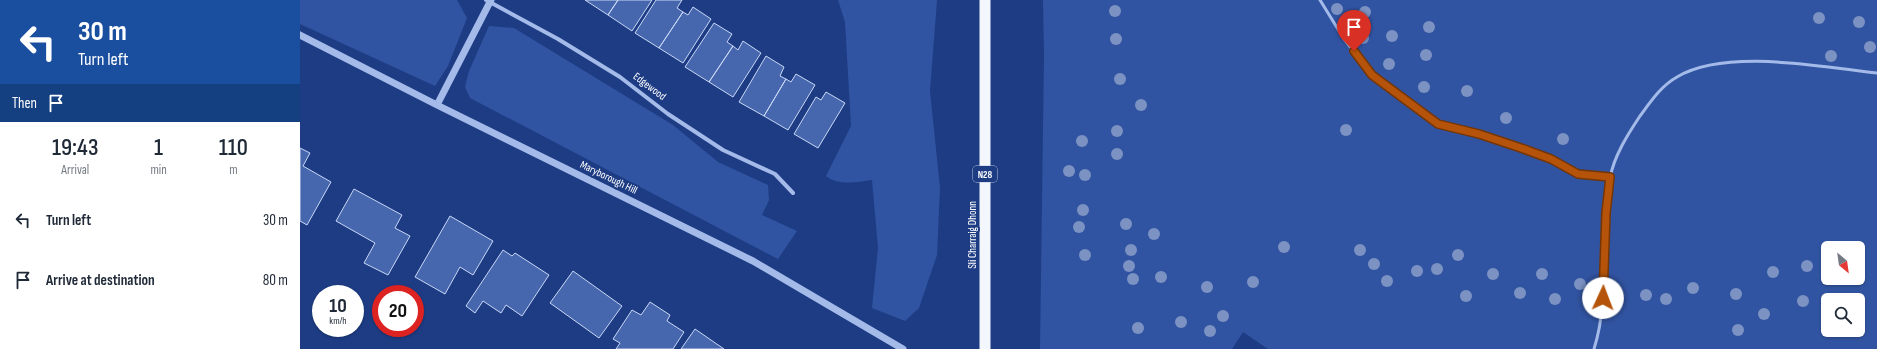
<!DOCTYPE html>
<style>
body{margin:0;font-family:"Sofia Sans Condensed",sans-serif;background:#f6f6f7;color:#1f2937;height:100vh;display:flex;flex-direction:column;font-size:15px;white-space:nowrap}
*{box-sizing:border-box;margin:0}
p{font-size:13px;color:#747a83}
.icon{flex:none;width:22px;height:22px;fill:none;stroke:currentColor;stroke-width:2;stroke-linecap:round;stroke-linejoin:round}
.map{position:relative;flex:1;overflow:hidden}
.side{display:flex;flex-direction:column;background:#fff;width:300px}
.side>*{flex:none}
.top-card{background:#1a4fa0;color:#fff;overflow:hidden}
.needle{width:26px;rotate:151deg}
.tools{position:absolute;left:1521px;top:241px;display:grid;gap:8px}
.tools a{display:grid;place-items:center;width:44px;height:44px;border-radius:6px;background:#fff;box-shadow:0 1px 3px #0004;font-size:20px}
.speed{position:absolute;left:12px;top:285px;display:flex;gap:8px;font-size:20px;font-weight:700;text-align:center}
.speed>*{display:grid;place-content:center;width:52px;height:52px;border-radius:50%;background:#fff;box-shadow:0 1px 3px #0004;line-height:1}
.speed small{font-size:10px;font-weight:400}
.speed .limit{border:6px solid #d22;background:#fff;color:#111}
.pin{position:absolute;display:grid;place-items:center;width:34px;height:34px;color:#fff;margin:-41px -17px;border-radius:50% 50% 50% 0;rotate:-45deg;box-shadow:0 0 4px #0007}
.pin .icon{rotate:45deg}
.me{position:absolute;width:44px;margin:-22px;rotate:2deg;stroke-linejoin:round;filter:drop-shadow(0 0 3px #0008)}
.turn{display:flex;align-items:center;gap:14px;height:84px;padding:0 12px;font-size:18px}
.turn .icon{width:52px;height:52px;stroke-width:2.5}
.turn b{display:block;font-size:28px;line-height:34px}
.then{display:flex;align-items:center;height:38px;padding:0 12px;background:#0003;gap:8px;font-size:15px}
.eta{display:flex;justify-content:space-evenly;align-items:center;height:68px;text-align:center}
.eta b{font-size:24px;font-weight:600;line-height:28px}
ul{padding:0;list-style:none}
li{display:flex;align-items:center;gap:12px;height:60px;padding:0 12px}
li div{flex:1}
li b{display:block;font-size:15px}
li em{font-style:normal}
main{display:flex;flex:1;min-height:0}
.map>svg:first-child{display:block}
.green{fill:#3154a2;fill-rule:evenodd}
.building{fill:#4666ad;stroke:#c9d8f7}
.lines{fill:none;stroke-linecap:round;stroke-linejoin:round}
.service{stroke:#a4bbea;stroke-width:3}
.minor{stroke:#a4bbea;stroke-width:4}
.tertiary{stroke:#a4bbea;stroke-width:7}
.trunk{stroke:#f4f6fe;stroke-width:11}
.tree{fill:#7c92c3}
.route-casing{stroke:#753606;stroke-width:10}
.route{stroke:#b45309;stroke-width:7}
.labels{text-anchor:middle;stroke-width:4;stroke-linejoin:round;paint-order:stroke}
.shield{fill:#1d3c84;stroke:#bbc4da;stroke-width:1}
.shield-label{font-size:10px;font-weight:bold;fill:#fff}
.street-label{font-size:11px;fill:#fff;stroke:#1d3c84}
</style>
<main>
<section class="side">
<div class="top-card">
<div class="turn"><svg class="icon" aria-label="left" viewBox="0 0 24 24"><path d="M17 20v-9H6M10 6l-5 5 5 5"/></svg><div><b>30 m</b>Turn left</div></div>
<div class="then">Then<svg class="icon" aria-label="arrive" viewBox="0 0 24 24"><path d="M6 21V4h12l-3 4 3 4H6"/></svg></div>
</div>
<div class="eta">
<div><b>19:43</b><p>Arrival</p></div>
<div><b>1</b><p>min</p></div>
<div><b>110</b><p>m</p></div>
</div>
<ul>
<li><svg class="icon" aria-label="left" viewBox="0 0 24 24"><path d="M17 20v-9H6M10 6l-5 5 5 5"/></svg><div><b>Turn left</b></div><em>30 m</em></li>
<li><svg class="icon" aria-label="arrive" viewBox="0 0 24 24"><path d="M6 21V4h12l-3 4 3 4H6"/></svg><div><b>Arrive at destination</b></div><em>80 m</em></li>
</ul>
</section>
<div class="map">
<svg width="1577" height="349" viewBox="0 0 1577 349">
<rect width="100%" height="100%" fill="#1d3c84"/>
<path class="green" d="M0,0h157l10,18 -19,48 -13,20 -135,-62z
M538,0h99l-7,91 10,97 -3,67 -18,53 -14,13 -33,-13 6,-60 -6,-68c-15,2 -33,6 -46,-4l25,-50 -6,-104z
M743,0h834v349h-609l-25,-17 -11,17h-192l4,-294zM1528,248h30v30h-30zM1528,300h30v30h-30z
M189,26l25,2 159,97 45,37 50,23 1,15 -7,15 35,16 -19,28 -308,-161 -5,-11 4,-16z"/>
<path class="building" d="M285,0h33l-10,15z
M318,0h34l-20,31 -24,-16z
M356,0h26l-5,8 6,4 -24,36 -24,-15z
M393,7l18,12 -28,44 -24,-15 24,-36 5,3z
M414,23l18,11 -5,8 6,4 -24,36 -24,-15z
M443,41l18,12 -28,44 -24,-15 24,-36 5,4z
M466,56l18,11 -4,9 6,3 -22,37 -25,-14z
M496,74l19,11 -27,45 -24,-14 22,-37 5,3z
M526,92l19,11 -27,45 -24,-14 22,-37 5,3z
M0,148l10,5 -7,13 28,16 -24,43 -7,-4z
M54,189l48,26 -7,13 15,8 -22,39 -24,-12 11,-20 -39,-22z
M150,216l43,25 -20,34 -13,-8 -15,27 -30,-17z
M203,250l9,6 3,-3 34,22 -27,41 -16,-11 -5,8 -18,-12 -8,12 -9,-7z
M273,271l49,35 -23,32 -49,-35z
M350,302l20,13 -3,6 17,11 -11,17h-57l4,-6 -7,-4 19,-29 9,5z
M395,329l29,20h-43z"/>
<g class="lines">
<path class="service" d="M1020,0l24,39 28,36 66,49 41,10 42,13 30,12 27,15 32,3
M1294,349c14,-44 8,-92 12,-138 1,-11 2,-22 4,-33 4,-22 18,-44 30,-62 11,-15 21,-30 37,-39 49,-29 145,-10 200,-4"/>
<path class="minor" d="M186,0l72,39 62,38 48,37 55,36 52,24 18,19"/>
<path class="tertiary" d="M0,35l137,70 316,156 150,88
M137,105l54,-105"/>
<path class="trunk" d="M685,0v349"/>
</g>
<g class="tree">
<circle cx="1037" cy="9" r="6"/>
<circle cx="815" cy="11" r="6"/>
<circle cx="1065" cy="12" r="6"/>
<circle cx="1519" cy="18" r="6"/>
<circle cx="1559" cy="22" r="6"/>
<circle cx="1129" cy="27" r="6"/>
<circle cx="1092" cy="36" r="6"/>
<circle cx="1063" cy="38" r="6"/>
<circle cx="816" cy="39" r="6"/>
<circle cx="1570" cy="47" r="6"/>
<circle cx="1126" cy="55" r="6"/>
<circle cx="1531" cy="56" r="6"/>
<circle cx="1089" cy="64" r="6"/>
<circle cx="820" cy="79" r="6"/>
<circle cx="1124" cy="87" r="6"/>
<circle cx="1167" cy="91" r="6"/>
<circle cx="841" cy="105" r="6"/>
<circle cx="1206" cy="118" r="6"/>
<circle cx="1046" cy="130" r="6"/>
<circle cx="817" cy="131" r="6"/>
<circle cx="1263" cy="139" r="6"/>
<circle cx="782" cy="141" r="6"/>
<circle cx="817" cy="154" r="6"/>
<circle cx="769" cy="171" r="6"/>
<circle cx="785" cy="175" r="6"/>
<circle cx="783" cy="210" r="6"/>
<circle cx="826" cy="224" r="6"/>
<circle cx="779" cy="227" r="6"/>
<circle cx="854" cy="234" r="6"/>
<circle cx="984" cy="247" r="6"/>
<circle cx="831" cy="250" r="6"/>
<circle cx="1060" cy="250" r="6"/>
<circle cx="785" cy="255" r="6"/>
<circle cx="1158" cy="255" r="6"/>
<circle cx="1074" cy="264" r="6"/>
<circle cx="829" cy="266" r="6"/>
<circle cx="1507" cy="266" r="6"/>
<circle cx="1137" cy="269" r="6"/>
<circle cx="1117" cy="271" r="6"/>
<circle cx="1473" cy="272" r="6"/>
<circle cx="1193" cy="274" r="6"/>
<circle cx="1242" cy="274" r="6"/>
<circle cx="861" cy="277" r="6"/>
<circle cx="833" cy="279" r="6"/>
<circle cx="1087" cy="281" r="6"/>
<circle cx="953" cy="282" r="6"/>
<circle cx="1280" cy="284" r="6"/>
<circle cx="907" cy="287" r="6"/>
<circle cx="1393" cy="288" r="6"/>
<circle cx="1220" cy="293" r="6"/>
<circle cx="1436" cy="294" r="6"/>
<circle cx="1346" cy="295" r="6"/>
<circle cx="1166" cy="296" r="6"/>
<circle cx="1255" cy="299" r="6"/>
<circle cx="1366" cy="299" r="6"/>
<circle cx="1503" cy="301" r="6"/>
<circle cx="1464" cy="314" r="6"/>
<circle cx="923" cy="316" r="6"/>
<circle cx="881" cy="322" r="6"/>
<circle cx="838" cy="328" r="6"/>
<circle cx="1438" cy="330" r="6"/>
<circle cx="910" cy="331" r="6"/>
</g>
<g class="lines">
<g class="route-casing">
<path id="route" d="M1054,51l18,24 66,49 41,10 42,14 30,11 27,15 32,3 -4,36 -3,85"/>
</g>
<use href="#route" class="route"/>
</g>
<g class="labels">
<rect class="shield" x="673" y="166" width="24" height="16" rx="3"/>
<g class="shield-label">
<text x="685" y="178">N28</text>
</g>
<g class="street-label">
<text transform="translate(350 86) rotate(37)" y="4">Edgewood</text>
<text transform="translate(309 177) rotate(26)" y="4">Maryborough Hill</text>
<text transform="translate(672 235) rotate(-90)" y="4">Sli Charraig Dhonn</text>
</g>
</g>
</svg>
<div class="tools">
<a><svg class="needle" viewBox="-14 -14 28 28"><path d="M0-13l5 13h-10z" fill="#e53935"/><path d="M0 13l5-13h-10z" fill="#747a83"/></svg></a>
<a><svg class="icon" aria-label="search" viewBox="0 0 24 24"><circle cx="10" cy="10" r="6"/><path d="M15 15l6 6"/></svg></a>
</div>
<div class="speed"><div>10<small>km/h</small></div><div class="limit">20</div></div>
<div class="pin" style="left:1054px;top:51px;background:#d93025"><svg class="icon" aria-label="arrive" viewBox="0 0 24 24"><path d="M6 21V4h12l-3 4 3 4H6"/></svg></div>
<svg class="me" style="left:1303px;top:298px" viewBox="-20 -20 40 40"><circle r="19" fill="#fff"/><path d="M0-13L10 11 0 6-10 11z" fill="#b45309"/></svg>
</div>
</main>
